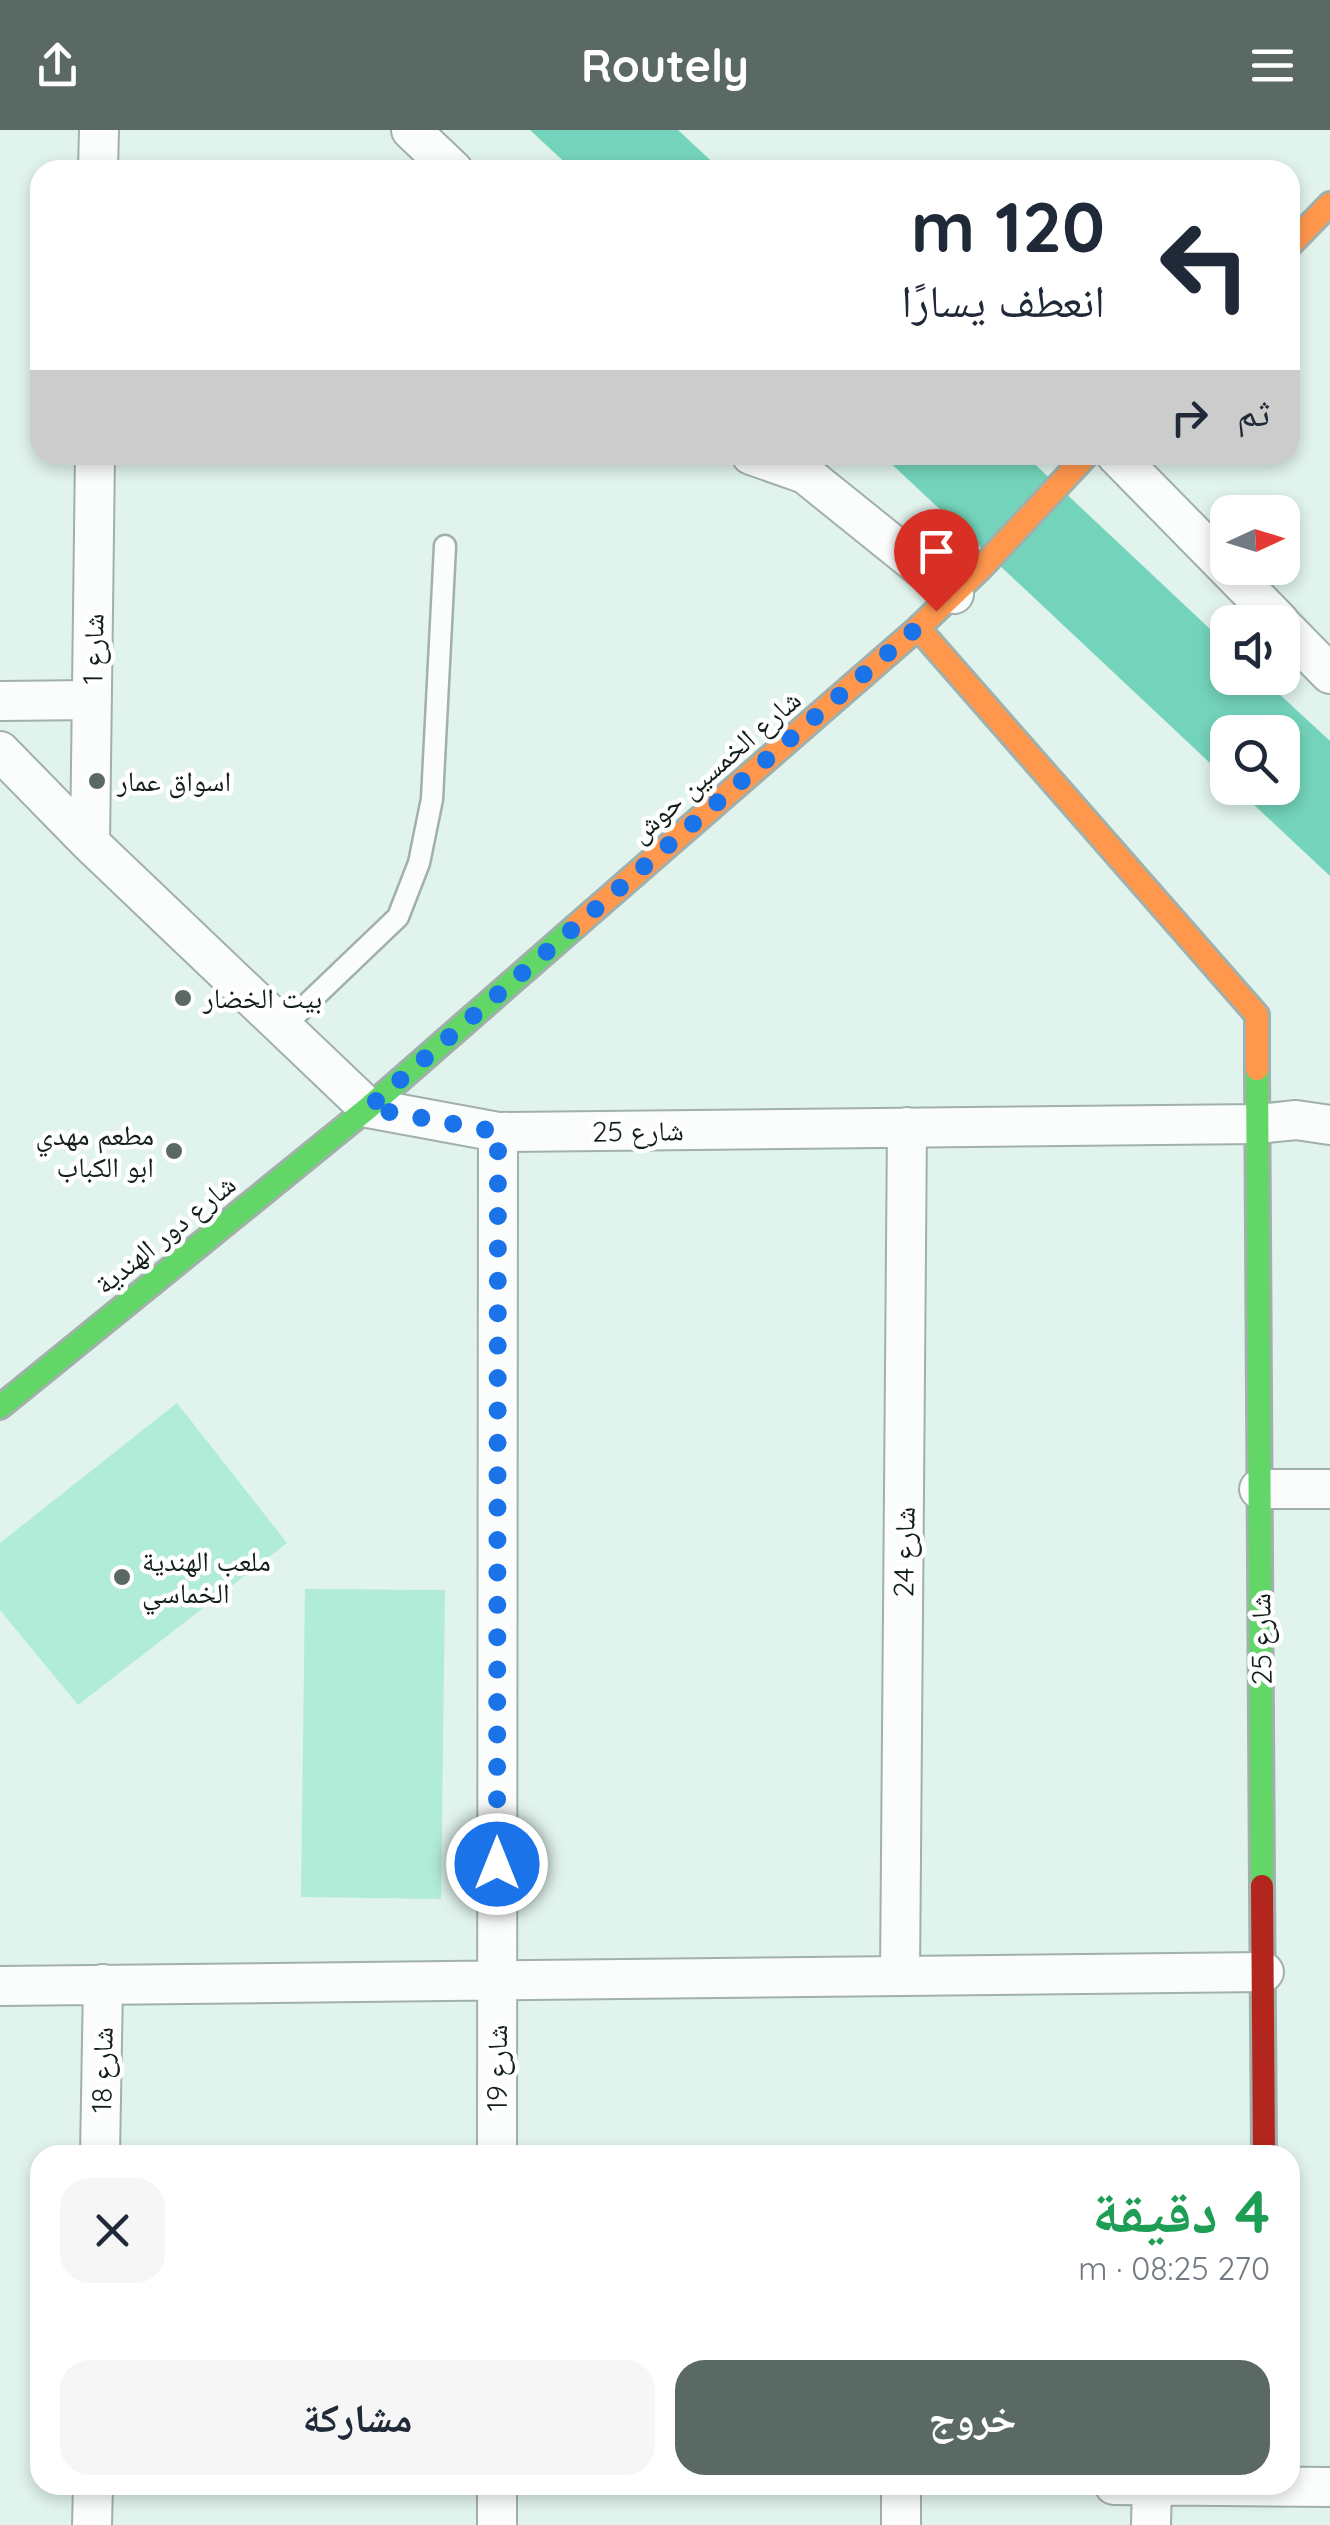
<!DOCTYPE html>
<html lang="ar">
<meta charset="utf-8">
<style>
body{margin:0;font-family:Quicksand,"Noto Naskh Arabic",sans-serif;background:#f6f6f7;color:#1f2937;direction:rtl;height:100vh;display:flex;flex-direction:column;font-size:38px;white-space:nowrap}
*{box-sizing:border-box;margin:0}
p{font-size:32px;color:#747a83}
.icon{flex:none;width:55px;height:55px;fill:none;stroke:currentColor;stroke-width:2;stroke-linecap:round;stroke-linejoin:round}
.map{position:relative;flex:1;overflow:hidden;direction:ltr}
.panel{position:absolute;left:30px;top:2015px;width:1270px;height:350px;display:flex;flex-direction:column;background:#fff;border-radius:30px;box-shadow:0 5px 15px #0003;direction:rtl}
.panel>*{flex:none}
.hud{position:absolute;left:30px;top:30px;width:1270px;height:305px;border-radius:30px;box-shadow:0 5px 15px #0003;direction:rtl;background:#fff;color:#1f2937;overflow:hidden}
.needle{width:65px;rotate:86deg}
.tools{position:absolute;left:1210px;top:365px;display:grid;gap:20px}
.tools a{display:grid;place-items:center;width:90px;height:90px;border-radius:20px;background:#fff;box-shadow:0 5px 15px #0003;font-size:50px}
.pin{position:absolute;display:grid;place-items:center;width:85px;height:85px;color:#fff;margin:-102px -42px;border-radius:50% 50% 50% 0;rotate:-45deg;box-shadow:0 0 10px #0007}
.pin .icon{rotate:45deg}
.me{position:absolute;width:110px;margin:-55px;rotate:0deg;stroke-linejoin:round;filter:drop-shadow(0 0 8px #0008)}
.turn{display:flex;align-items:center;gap:35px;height:210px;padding:0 30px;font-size:45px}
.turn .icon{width:130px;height:130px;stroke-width:2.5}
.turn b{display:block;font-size:70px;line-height:85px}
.then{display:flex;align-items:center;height:95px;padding:0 30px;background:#0003;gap:20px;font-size:38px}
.round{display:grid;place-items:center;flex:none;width:105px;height:105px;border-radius:30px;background:#f6f6f7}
.headline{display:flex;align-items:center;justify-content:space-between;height:170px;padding:0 30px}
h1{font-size:60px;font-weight:700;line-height:75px;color:#1e9e55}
.primary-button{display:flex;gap:20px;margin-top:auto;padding:20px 30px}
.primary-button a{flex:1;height:115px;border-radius:30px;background:#5b6964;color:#fff;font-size:40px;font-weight:700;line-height:115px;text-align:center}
.primary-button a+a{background:#f6f6f7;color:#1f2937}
header{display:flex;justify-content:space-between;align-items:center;height:130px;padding:0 30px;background:#5b6964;color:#fff;font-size:45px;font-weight:700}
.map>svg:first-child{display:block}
.green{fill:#b1ecd9}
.water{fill:#74d4bb}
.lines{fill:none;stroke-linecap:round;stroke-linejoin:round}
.lane-casing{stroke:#a1b0ab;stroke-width:25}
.street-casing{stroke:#a1b0ab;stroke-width:42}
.fast-casing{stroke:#a1b0ab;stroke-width:28}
.slow-casing{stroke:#a1b0ab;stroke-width:28}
.jam-casing{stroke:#a1b0ab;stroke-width:28}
.lane{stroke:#fafdfc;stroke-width:20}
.street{stroke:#fafdfc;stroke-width:38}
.fast{stroke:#63d668;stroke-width:22}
.slow{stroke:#ff974d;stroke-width:22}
.jam{stroke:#b3261e;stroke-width:22}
.route{stroke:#1a73e8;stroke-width:18;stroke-dasharray:0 32.4}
.poi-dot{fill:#5b6964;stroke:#fff;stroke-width:4}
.labels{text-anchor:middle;stroke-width:9;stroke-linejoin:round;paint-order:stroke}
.street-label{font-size:28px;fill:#131f1b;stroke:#fff}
.poi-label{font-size:28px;fill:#131f1b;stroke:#fff;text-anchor:start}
</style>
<header><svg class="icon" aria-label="menu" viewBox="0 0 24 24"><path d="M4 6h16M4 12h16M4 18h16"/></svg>Routely<svg class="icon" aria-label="share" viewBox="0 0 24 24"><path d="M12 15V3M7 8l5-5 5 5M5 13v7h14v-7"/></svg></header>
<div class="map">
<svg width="1330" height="2395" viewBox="0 0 1330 2395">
<rect width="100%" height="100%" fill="#e0f3ec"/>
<path class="green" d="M177,1273l110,140 -209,162 -78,-95v-67z
M305,1459l140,1 -4,309 -140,-2z"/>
<path class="water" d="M530,0h148l43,40h-148z
M882,325h143l202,190 1,33h34l68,63v135l-94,-88h46v-56h-54l-1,47z"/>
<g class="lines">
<g class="lane-casing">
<path id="lane" d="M283,897l115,-110 21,-54 13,-64 13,-253"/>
</g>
<g class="street-casing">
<path id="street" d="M411,0l42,40
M98,40l1,-40
M751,325l54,19 149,120
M1116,325l164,167
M1282,495l48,49
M0,571l92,-1
M0,621l90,92 278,265 130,24 760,-8 38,-4 34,5
M90,713l5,-388
M1259,1359h71
M900,1846l7,-849
M0,1856l1264,-14
M100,2025l3,-171
M497,2025l1,-1023
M1114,2355l216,2
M92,2395l1,-40
M497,2395v-40
M901,2395v-40
M1151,2395l1,-40"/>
</g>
<g class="fast-casing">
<path id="fast" d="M1257,939l5,817
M0,1277l368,-299 208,-182"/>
</g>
<g class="slow-casing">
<path id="slow" d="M1290,115l40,-41
M918,498l339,387v54
M576,796l342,-298 64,-61 105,-112"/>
</g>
<g class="jam-casing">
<path id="jam" d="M1262,1756l2,269"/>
</g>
<use href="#lane" class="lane"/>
<use href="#street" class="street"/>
<use href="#fast" class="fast"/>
<use href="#slow" class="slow"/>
<use href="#jam" class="jam"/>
</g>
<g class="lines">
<path class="route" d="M497,1734l1,-732 -130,-24 568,-497"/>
</g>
<g class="poi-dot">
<circle cx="97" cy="651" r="10"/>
<circle cx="183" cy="868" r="10"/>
<circle cx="174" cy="1021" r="10"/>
<circle cx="122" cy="1447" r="10"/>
</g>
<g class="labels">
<g class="street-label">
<text transform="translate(93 519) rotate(-89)" y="10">شارع 1</text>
<text transform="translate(715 636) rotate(-41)" y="10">شارع الخمسين حوش</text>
<text transform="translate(638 1001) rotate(-1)" y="10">شارع 25</text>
<text transform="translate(165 1104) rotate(-39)" y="10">شارع دور الهندية</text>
<text transform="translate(904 1422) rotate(-89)" y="10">شارع 24</text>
<text transform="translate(1261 1509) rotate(-91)" y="10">شارع 25</text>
<text transform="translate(497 1938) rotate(-90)" y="10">شارع 19</text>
<text transform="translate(102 1940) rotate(-89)" y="10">شارع 18</text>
</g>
<g class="poi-label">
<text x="117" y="661">اسواق عمار</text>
<text x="203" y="878">بيت الخضار</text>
<text x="154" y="1015" text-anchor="end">مطعم مهدي<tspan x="154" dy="32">ابو الكباب</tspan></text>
<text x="142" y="1441">ملعب الهندية<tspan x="142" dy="32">الخماسي</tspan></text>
</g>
</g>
</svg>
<div class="tools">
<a><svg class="needle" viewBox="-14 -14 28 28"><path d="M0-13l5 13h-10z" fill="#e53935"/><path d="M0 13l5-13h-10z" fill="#747a83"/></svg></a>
<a><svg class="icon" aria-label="sound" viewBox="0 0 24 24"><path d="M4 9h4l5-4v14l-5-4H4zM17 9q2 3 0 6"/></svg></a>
<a><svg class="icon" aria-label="search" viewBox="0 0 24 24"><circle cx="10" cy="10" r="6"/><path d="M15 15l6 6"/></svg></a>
</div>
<div class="pin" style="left:936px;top:481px;background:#d93025"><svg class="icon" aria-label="arrive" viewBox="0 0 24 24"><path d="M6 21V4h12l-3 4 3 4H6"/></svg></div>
<svg class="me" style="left:497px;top:1734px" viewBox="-20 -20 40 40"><circle r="17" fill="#1a73e8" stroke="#fff" stroke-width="3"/><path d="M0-11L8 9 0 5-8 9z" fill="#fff"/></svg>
<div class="hud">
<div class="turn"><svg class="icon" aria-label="left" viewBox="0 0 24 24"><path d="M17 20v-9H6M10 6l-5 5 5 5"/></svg><div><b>120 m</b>انعطف يسارًا</div></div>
<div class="then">ثم<svg class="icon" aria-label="right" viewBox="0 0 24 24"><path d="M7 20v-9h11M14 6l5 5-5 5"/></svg></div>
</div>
<section class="panel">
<div class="headline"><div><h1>4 دقيقة</h1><p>270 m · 08:25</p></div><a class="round"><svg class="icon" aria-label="close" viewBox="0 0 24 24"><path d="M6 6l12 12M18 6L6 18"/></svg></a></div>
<div class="primary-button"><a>خروج</a><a>مشاركة</a></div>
</section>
</div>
